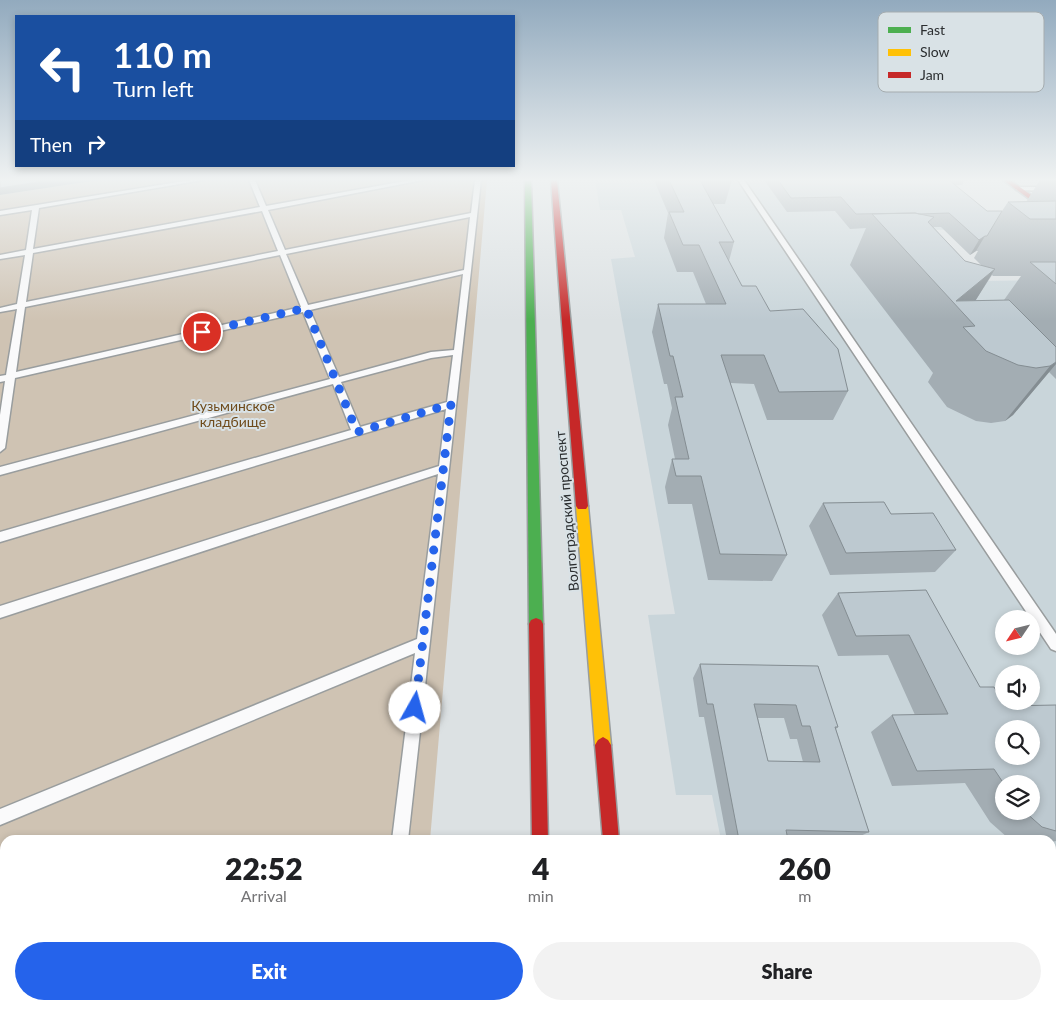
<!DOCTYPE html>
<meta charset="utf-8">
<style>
body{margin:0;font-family:Lato,sans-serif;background:#f2f2f2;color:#202124;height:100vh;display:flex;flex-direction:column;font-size:19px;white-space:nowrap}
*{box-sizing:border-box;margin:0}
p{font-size:16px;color:#757577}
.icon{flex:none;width:28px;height:28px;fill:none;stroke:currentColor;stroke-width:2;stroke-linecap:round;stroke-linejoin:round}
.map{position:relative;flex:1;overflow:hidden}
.details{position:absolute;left:0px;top:835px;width:1056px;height:175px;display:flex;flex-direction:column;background:#fff;border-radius:15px 15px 0 0;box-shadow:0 2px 8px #0003}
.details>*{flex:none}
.guide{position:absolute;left:15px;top:15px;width:500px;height:152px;border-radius:0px;box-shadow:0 2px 8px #0003;background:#1a4fa0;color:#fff;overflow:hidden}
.needle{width:32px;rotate:235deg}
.tools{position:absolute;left:995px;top:610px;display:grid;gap:10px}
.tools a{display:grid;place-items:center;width:45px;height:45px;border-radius:50%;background:#fff;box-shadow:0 2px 8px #0003;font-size:25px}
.pin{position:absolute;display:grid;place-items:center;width:42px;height:42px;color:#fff;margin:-21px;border:2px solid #fff;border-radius:50%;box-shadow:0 1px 5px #0007}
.me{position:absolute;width:55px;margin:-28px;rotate:7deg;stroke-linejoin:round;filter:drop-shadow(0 0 4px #0008)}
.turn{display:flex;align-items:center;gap:18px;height:105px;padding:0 15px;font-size:22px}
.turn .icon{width:65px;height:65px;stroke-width:2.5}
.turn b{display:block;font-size:35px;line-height:42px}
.then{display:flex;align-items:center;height:48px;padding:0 15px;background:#0003;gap:10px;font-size:19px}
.eta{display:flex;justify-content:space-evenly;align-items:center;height:85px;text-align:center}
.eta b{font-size:30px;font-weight:800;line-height:35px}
.cta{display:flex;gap:10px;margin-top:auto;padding:10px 15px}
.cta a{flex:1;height:58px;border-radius:30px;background:#2563eb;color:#fff;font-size:20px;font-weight:800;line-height:58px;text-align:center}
.cta a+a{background:#f2f2f2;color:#202124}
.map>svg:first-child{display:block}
.built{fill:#c9d5da;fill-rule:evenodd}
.green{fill:#cfc3b3}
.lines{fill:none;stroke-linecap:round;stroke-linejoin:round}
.lane-casing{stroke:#999d9e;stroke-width:3}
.fast-casing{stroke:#999d9e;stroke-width:3}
.slow-casing{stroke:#999d9e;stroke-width:3}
.jam-casing{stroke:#999d9e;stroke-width:3}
.lane{fill:#fafafb;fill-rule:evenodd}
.fast{fill:#4caf50;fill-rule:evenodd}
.slow{fill:#ffc107;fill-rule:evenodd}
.jam{fill:#c62828;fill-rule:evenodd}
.wall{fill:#a3adb3;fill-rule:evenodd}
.shaded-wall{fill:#848d92}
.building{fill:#bdc9d0;stroke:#848d92;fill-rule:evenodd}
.route{stroke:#2563eb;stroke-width:9;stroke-dasharray:0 16.2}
.labels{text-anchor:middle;stroke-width:4;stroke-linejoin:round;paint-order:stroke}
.park-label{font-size:14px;fill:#6f4b1b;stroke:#d9e2e6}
.street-label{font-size:14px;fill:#2b2e30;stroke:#d9e2e6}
.key{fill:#d9e2e6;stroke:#a5acaf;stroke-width:1}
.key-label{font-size:14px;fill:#2b2e30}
</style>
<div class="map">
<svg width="1056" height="1010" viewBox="0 0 1056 1010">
<rect width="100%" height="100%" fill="#dce1e3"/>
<path class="built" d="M595,180h337l58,49 -64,1 51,51 79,-1v730h-305v-5h300v-165h-330l-9,-45h-36l-28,-180 27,-1 -64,-355 24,-2 -14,-47h-21zM1004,619h27v27h-27zM1004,674h27v27h-27zM1004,729h27v27h-27zM1004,784h27v27h-27z"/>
<path class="green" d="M99,180h388l-57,660h-425v165h411l-1,5h-415v-815z"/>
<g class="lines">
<g class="lane-casing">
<path id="lane" d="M190,180h13l-164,28 -6,41 227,-42 -11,-27h6l11,26 145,-26h12l-155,30 17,40 186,-37 4,-33h6l-73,660h-16l23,-187 -415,172v-16l417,-170 21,-165 -438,144v-12l439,-140 7,-57 -446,133v-10l351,-102 -18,-46 -333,91v-8l330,-88 -27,-67 -288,66 -10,70 -5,4v-37l5,-34 -5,1v-6l6,-1 11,-66 -17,3v-4l17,-4 8,-49 -25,4v-4l26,-5 6,-40 -32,5v-4zM262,211l16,40 -252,51 7,-49zM470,217l-6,53 -156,35 -22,-51zM280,255l21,52 -285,65 9,-65zM463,274l-9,76 -23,2 -92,25 -29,-67zM453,355l-6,47 -87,25 -19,-45 90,-24z
M738,180h6l312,454v17l-5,-2z
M1018,187h38v4l-40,-1v-2z
M196,1005h27l-2,5h-27z
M370,1005h20l-1,5h-20z"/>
</g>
<g class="fast-casing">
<path id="fast" d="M525,180h6l12,444 -2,4 -5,2 -5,-2 -2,-4z"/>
</g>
<g class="slow-casing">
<path id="slow" d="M582,502l4,1 2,3 23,239 -3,5 -5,3 -5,-3 -3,-5 -19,-239 2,-3z
M615,1005h20l1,5h-20z"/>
</g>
<g class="jam-casing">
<path id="jam" d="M551,180h6l31,326 -2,3h-8l-2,-3z
M1003,180h7l46,33v5z
M536,618l5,2 2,4 5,216h-16l-3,-216 2,-4z
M603,737l5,3 3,5 8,95h-16l-8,-95 3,-5z
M534,1005h20v5h-20z"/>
</g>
<use href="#lane" class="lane"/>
<use href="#fast" class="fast"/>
<use href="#slow" class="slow"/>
<use href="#jam" class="jam"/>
</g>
<path class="wall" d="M654,180h78l-7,24h-12l21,38 -5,19 13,25 28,25 78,80 -15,29h-66l-13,-36 -24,-1 57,172 -15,26 -64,-1 -16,-76h-24l-3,-17 7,-28h3l-7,-34 4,-17 -5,-24h-3l-12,-52 6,-28h48l-13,-32h-16l-13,-34 4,-25z
M764,180h201l-3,5h-7l32,26h15l6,-9h18l14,-22h16v199l-7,-7 -36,43 -8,6 -14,2 -15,-2 -29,-14 -19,-25 5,-9 -83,-108 16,-37 -16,1 -15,-18 -48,1zM933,227h8l29,28 6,-4h2l-4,7 8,8 -17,-5zM992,275l1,1h28l-17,24 -29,1z
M823,503l133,47 -21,22 -105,3 -21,-49z
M926,590l54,97 25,19 51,-1v136l-5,1v-2h-38l-5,-2 -18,-16 -25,-39 -73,3 -21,-54 21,-17h23l-27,-60 -50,1 -16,-41 16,-22zM1004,784h27v27h-27z
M700,664l118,2 20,61 -2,2 33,103 -17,8 -64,-1v1h-61l-23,-123h-5l-6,-39zM758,718h26l6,21h7l6,23 -35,-1z"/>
<path class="shaded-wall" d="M51,180h48l-99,15v-7z
M985,236l-9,15 -6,4 9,-15z
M995,269l-29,47 -10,-15z
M1056,362v2l-43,51 -8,6 45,-55z"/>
<path class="building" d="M0,180h51l-51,8z
M669,180h31l34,62h-15l23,44h14l14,25 33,-2 35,40 10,42 -69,1 -15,-37h-43l66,200 -67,-1 -19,-78h-25l-4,-17h17l-14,-62h8l-10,-41h-3l-12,-52h68l-27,-59h-16l-14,-33h15z
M778,180h171l38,31h15l-15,25h-2l-6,4 -30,-27 -30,1 -4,-1 -59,1 -15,-17 -50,1z
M1056,201v18h-26l-22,-17z
M915,213l19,4 -6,5 37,39 30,8 -39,32 53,-1 47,47v15l-6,4 -14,2 -18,-3 -32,-14 -23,-24 12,-1 -103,-112z
M1030,262h26v22z
M884,502l7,12 42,-1 23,37 -110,3 -23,-50z
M926,590l54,97h14l11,19 51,-1v126l-14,-4 -18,-16h7v-27h-27l-10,-15 -77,2 -25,-56 56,-1 -39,-79 -53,1 -18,-43zM1004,729h27v27h-27z
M700,664l118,2 20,61h-3l34,105 -83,-2 2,10h-49l-26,-136h-6zM754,704l42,1 6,21h8l10,36 -52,-1z"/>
<linearGradient id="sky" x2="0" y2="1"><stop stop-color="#92aabe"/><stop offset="0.56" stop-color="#eff2f2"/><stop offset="1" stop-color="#eff2f2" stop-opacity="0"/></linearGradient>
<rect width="1056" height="321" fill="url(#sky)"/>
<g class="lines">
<path class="route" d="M202,332l104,-24 51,124 94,-28 -36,304"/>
</g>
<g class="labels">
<g class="park-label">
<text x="233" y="411">Кузьминское<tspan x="233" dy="16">кладбище</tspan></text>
</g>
<g class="street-label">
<text transform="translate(567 511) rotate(-95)" y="5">Волгоградский проспект</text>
</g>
</g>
<rect x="878" y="12" width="166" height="80" rx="8" class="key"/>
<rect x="888" y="27" width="23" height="6" fill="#4caf50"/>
<rect x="888" y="49" width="23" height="7" fill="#ffc107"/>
<rect x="888" y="72" width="23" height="6" fill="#c62828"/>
<g class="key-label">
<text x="920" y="35">Fast</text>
<text x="920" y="57">Slow</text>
<text x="920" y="80">Jam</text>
</g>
</svg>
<div class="tools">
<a><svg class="needle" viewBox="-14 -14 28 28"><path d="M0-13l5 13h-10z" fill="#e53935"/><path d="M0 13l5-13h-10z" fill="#757577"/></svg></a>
<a><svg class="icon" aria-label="sound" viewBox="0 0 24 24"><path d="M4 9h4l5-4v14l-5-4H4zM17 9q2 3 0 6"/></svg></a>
<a><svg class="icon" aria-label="search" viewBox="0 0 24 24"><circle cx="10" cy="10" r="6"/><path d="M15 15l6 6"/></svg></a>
<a><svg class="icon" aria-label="layers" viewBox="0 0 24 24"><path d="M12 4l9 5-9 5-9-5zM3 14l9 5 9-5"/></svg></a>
</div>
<div class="pin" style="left:202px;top:332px;background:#d93025"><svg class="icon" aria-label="arrive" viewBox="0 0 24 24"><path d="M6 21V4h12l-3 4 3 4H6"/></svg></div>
<svg class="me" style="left:415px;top:708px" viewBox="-20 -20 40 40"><circle r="19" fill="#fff"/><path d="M0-13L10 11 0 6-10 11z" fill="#2563eb"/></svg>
<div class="guide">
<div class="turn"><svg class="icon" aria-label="left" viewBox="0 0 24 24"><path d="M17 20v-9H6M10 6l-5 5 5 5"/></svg><div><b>110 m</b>Turn left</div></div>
<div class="then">Then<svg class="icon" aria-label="right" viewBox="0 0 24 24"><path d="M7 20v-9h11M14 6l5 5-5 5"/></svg></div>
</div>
<section class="details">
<div class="eta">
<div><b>22:52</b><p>Arrival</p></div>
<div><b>4</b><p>min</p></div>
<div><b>260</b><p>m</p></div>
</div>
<div class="cta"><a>Exit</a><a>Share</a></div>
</section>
</div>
